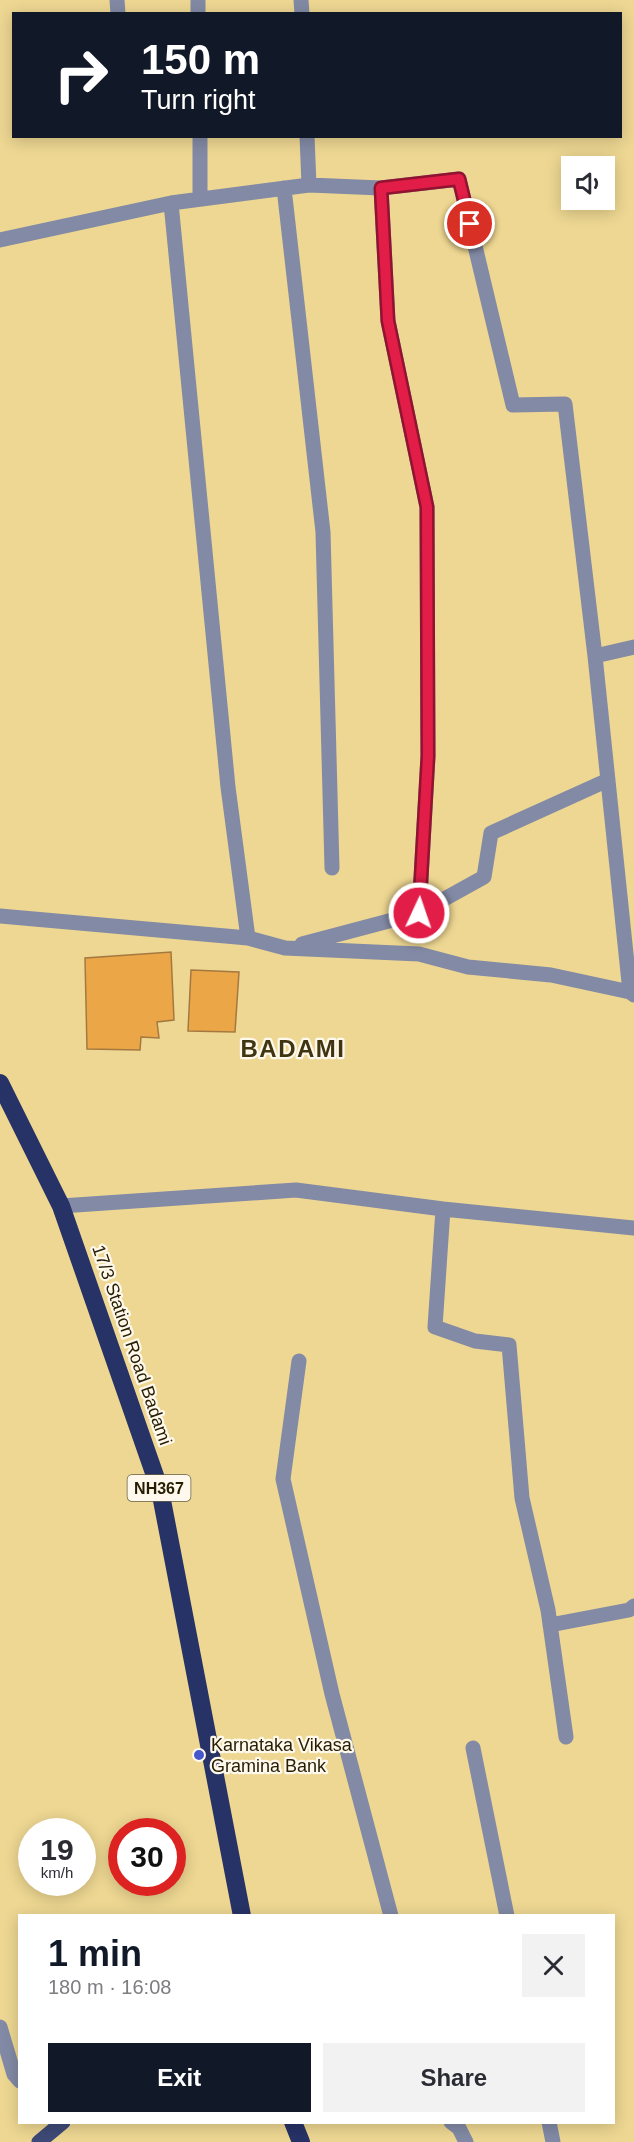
<!DOCTYPE html>
<meta charset="utf-8">
<style>
body{margin:0;font-family:Helvetica,sans-serif;background:#f2f2f3;color:#2b2b33;height:100vh;display:flex;flex-direction:column;font-size:22px;white-space:nowrap}
*{box-sizing:border-box;margin:0}
p{font-size:20px;color:#7c7c81}
.icon{flex:none;width:33px;height:33px;fill:none;stroke:currentColor;stroke-width:2;stroke-linecap:round;stroke-linejoin:round}
.map{position:relative;flex:1;overflow:hidden}
.sheet{position:absolute;left:18px;top:1914px;width:597px;height:210px;display:flex;flex-direction:column;background:#fff;border-radius:0px;box-shadow:0 3px 15px #0003}
.sheet>*{flex:none}
.guide{position:absolute;left:12px;top:12px;width:610px;height:126px;border-radius:0px;box-shadow:0 3px 15px #0003;background:#111827;color:#fff;overflow:hidden}
.fabs{position:absolute;left:561px;top:156px;display:grid;gap:12px}
.fabs a{display:grid;place-items:center;width:54px;height:54px;border-radius:0px;background:#fff;box-shadow:0 3px 15px #0003;font-size:30px}
.speed{position:absolute;left:18px;top:1818px;display:flex;gap:12px;font-size:30px;font-weight:700;text-align:center}
.speed>*{display:grid;place-content:center;width:78px;height:78px;border-radius:50%;background:#fff;box-shadow:0 3px 15px #0003;line-height:1}
.speed small{font-size:15px;font-weight:400}
.speed .limit{border:9px solid #d22;background:#fff;color:#111}
.pin{position:absolute;display:grid;place-items:center;width:51px;height:51px;color:#fff;margin:-26px;border:3px solid #fff;border-radius:50%;box-shadow:0 2px 6px #0007}
.me{position:absolute;width:66px;margin:-33px;rotate:3deg;stroke-linejoin:round;filter:drop-shadow(0 0 4px #0008)}
.turn{display:flex;align-items:center;gap:21px;height:126px;padding:0 30px;font-size:27px}
.turn .icon{width:78px;height:78px;stroke-width:2.5}
.turn b{display:block;font-size:42px;line-height:51px}
.round{display:grid;place-items:center;flex:none;width:63px;height:63px;border-radius:0px;background:#f2f2f3}
.summary{display:flex;align-items:center;justify-content:space-between;height:102px;padding:0 30px}
h1{font-size:36px;font-weight:800;line-height:45px;color:#111827}
.cta{display:flex;gap:12px;margin-top:auto;padding:12px 30px}
.cta a{flex:1;height:69px;border-radius:0px;background:#111827;color:#fff;font-size:24px;font-weight:800;line-height:69px;text-align:center}
.cta a+a{background:#f2f2f3;color:#2b2b33}
.map>svg:first-child{display:block}
.building{fill:#eba647;stroke:#a47941;stroke-width:1.5}
.lines{fill:none;stroke-linecap:round;stroke-linejoin:round}
.street{stroke:#828aa5;stroke-width:15}
.primary{stroke:#3e4a77;stroke-width:15}
.highway{stroke:#273266;stroke-width:18}
.route-casing{stroke:#92132f;stroke-width:15}
.route{stroke:#e11d48;stroke-width:10}
.poi-dot{fill:#4457cb;stroke:#fef9ec;stroke-width:2}
.labels{text-anchor:middle;stroke-width:4.5;stroke-linejoin:round;paint-order:stroke}
.shield{fill:#fef9ec;stroke:#675f48;stroke-width:1.5}
.shield-label{font-size:16px;font-weight:bold;fill:#261d02}
.street-label{font-size:18px;fill:#261d02;stroke:#fef9ec}
.poi-label{font-size:18px;fill:#261d02;stroke:#fef9ec;text-anchor:start}
.district-label{font-size:24px;font-weight:bold;letter-spacing:1.5px;fill:#413511;stroke:#fef9ec}
</style>
<div class="map">
<svg width="634" height="2142" viewBox="0 0 634 2142">
<rect width="100%" height="100%" fill="#eed792"/>
<path class="building" d="M171,952l3,68 -17,2 2,16 -18,-1 -1,13 -53,-1 -2,-91z
M191,970l48,2 -4,60 -47,-1z"/>
<g class="lines">
<path class="street" d="M117,0l1,14
M198,0v14
M301,0l1,14
M200,136v63
M307,136l2,49
M284,188l39,344 9,336
M381,188l7,133 39,186 1,249 -9,157
M0,240l171,-37
M595,656l39,-9
M0,916l248,22 37,10 134,6 49,13 83,8 79,17 4,3
M248,938l-20,-151 -57,-584 138,-18 72,3 78,-9 54,226 52,-1 30,252 35,336
M302,944l117,-31 65,-36 7,-44 117,-53
M61,1206l235,-16 147,19 191,19
M443,1209l-8,118 40,14 34,4 13,153 26,112 18,127
M299,1361l-16,118 49,215 59,222
M550,1625l79,-15 5,-4
M473,1748l34,168
M0,2027l14,47 6,7
M451,2122l8,6 7,14
M549,2122l4,20"/>
<path class="primary" d="M39,2142l24,-20"/>
<path class="highway" d="M0,1083l61,123 99,284 82,426
M293,2122l8,20"/>
</g>
<g class="lines">
<g class="route-casing">
<path id="route" d="M419,913l9,-157 -1,-249 -39,-186 -7,-133 78,-9 11,45"/>
</g>
<use href="#route" class="route"/>
</g>
<circle class="poi-dot" cx="199" cy="1755" r="6"/>
<g class="labels">
<rect class="shield" x="127.5" y="1475" width="63" height="26" rx="4.5"/>
<g class="shield-label">
<text x="159" y="1494">NH367</text>
</g>
<g class="street-label">
<text transform="translate(132 1345) rotate(71)" y="6">17/3 Station Road Badami</text>
</g>
<g class="poi-label">
<text x="211" y="1751">Karnataka Vikasa<tspan x="211" dy="21">Gramina Bank</tspan></text>
</g>
<g class="district-label">
<text x="293" y="1057">BADAMI</text>
</g>
</g>
</svg>
<div class="fabs">
<a><svg class="icon" aria-label="sound" viewBox="0 0 24 24"><path d="M4 9h4l5-4v14l-5-4H4zM17 9q2 3 0 6"/></svg></a>
</div>
<div class="speed"><div>19<small>km/h</small></div><div class="limit">30</div></div>
<div class="pin" style="left:470px;top:224px;background:#d93025"><svg class="icon" aria-label="arrive" viewBox="0 0 24 24"><path d="M6 21V4h12l-3 4 3 4H6"/></svg></div>
<svg class="me" style="left:419px;top:913px" viewBox="-20 -20 40 40"><circle r="17" fill="#e11d48" stroke="#fff" stroke-width="3"/><path d="M0-11L8 9 0 5-8 9z" fill="#fff"/></svg>
<div class="guide">
<div class="turn"><svg class="icon" aria-label="right" viewBox="0 0 24 24"><path d="M7 20v-9h11M14 6l5 5-5 5"/></svg><div><b>150 m</b>Turn right</div></div>
</div>
<section class="sheet">
<div class="summary"><div><h1>1 min</h1><p>180 m · 16:08</p></div><a class="round"><svg class="icon" aria-label="close" viewBox="0 0 24 24"><path d="M6 6l12 12M18 6L6 18"/></svg></a></div>
<div class="cta"><a>Exit</a><a>Share</a></div>
</section>
</div>
